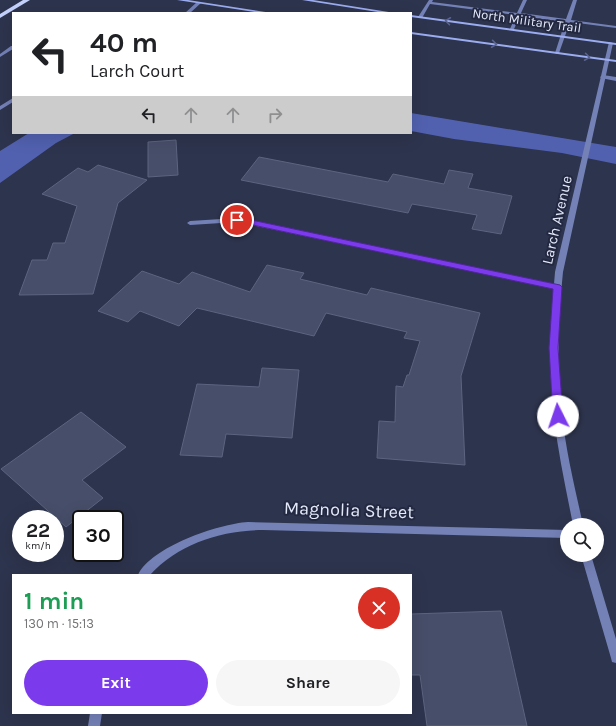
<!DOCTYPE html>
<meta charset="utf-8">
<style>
body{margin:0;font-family:Karla,sans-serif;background:#f6f6f6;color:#202124;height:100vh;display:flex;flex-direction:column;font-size:15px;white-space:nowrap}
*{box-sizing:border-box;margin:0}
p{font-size:13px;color:#757577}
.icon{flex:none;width:22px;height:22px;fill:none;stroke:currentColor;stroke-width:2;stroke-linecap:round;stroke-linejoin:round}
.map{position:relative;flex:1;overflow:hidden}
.drawer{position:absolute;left:12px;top:574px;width:400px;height:140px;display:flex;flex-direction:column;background:#fff;border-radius:0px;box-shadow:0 4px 16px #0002}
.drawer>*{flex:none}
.banner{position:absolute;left:12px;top:12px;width:400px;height:122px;border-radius:0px;box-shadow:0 4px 16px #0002;background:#fff;color:#202124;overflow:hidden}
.tools{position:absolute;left:560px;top:518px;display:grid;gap:8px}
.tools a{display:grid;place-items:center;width:44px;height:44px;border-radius:50%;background:#fff;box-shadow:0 4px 16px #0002;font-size:20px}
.speed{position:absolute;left:12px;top:510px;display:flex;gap:8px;font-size:20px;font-weight:700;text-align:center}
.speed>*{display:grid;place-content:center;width:52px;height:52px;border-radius:50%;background:#fff;box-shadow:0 4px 16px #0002;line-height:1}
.speed small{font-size:10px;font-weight:400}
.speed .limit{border:2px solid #111;border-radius:6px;background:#fff;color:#111}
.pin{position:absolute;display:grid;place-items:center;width:34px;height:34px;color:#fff;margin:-17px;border:2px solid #fff;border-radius:50%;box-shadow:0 1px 4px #0007}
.me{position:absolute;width:44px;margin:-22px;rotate:356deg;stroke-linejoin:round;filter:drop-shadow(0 0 3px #0008)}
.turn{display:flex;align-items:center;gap:14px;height:84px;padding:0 12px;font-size:18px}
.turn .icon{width:52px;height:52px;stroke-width:2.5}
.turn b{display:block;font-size:28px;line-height:34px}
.lanes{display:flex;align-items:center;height:38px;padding:0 12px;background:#0003;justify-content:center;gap:20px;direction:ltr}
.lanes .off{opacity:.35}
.round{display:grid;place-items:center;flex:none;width:42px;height:42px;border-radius:21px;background:#f6f6f6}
.head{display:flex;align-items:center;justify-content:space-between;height:68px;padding:0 12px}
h1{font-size:24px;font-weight:700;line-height:30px;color:#1e9e55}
.primary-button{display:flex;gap:8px;margin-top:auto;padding:8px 12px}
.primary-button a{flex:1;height:46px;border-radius:24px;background:#7c3aed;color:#fff;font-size:16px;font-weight:700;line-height:46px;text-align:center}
.primary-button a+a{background:#f6f6f6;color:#202124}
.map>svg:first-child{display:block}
.water{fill:#5261af}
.building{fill:#474e69;stroke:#5c6480}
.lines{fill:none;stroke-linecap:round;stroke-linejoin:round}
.lane{fill:#7481b7;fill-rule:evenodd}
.street{fill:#7481b7;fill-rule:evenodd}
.secondary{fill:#9cacf1;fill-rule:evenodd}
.primary{fill:#c5d1fd;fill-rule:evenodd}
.oneway{stroke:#5a6491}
.route{fill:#7c3aed;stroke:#51269a}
.labels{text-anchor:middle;stroke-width:4;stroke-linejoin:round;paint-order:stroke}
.far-street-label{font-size:13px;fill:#e4e9fa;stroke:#242942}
.street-label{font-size:15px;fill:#e4e9fa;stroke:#242942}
.near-street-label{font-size:18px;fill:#e4e9fa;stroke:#242942}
</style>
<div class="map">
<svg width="616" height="726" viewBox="0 0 616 726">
<rect width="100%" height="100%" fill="#2d344d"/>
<path class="water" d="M411,113l205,34v17l-54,-11 -108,-14 -43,-8z
M29,133h46l-19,10 -56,40v-32z"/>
<path class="building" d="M176,140l2,35 -30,2v-35z
M259,157l129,25 5,-8 51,10 5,-14 24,4 -5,14 44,8 -11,38 -29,-5 5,-14 -65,-11 -4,9 -167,-33z
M98,165l49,15 -29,23 -25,91 -74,1 13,-35h15l6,-17h12l12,-37 -35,-12 36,-26 10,4z
M267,265l37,8 -4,6 67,16 4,-7 109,25 -19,63 4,89 -88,-7 2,-37 16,1 1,-36 7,1 4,-12h2l11,-34 -16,-3 3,-6 -81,-19 -12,23 -117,-28 -18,18 -39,-15 -12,11 -30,-11 44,-40 37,13 13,-12 58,20z
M262,368l37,2 -7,68 -66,-4 -4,23 -42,-2 17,-71 62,3z
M81,412l45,35 -44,33 21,18 -37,29 -65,-58z
M501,611l26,115h-100l-7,-51h-9v-61z"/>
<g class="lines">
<path class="lane" d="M429,0h4l-1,2 85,11 6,-13h4l-6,13 45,6 7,-19h4l-6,20 45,6v2l-46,-6 -11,31 -2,1 -2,-1 10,-31 -45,-6 -6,13 -2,1 -2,-1 6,-14 -86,-11 -8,14h-4v-1z
M197,2l4,1 -11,10h-5z
M11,46h2v3l-13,8v-3z
M603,75l13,2v4l-15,-3 -1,-1z
M13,98v4l-13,8v-4z"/>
<path class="street" d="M609,42l4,1 -50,229c-5,47 -6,95 -1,142 4,38 13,74 21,111h-10c-7,-36 -15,-72 -19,-108 -5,-43 -5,-86 0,-129l-317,-66 -47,3 -3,-2 3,-2 47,-3 317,66 1,-12z
M248,522l319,8v8l-304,-8c-42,0 -85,14 -113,45h-12c13,-28 80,-51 110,-53z
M581,555h10l25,84v24l-4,-1 -1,-4z
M90,713h12l-2,13h-12z"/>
<path class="secondary" d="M177,0h11l84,13h-11z
M302,0h11l82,13h-11z
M411,15l205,28v2l-205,-28z
M411,32l205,28v2l-205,-28z"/>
<path class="primary" d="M23,0h7l-30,18v-4z"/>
</g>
<defs><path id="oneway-chevron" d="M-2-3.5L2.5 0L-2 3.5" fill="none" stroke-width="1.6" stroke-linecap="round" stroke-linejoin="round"/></defs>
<g class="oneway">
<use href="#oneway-chevron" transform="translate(448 21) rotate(-172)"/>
<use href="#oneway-chevron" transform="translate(494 44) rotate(8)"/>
<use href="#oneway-chevron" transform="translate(587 57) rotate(8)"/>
</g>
<path class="route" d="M237,217l323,68 2,2 -4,61 5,68 -1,3h-7l-2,-3 -4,-68 4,-59 -319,-68 -1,-1z"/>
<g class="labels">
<g class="far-street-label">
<text transform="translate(527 20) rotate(8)" y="5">North Military Trail</text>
</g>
<g class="street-label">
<text transform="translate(557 220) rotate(-77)" y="5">Larch Avenue</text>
</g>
<g class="near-street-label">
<text transform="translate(349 510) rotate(2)" y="6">Magnolia Street</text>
</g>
</g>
</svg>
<div class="tools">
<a><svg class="icon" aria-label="search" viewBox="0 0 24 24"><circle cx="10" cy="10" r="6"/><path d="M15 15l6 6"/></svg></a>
</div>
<div class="speed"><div>22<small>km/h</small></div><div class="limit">30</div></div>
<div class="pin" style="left:237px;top:220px;background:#d93025"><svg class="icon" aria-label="arrive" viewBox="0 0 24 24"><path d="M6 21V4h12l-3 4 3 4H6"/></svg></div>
<svg class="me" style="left:558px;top:416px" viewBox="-20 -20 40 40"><circle r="19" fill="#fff"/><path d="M0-13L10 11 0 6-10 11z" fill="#7c3aed"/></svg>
<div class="banner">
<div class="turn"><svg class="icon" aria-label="left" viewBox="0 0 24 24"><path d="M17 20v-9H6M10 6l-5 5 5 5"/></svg><div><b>40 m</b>Larch Court</div></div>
<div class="lanes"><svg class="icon" aria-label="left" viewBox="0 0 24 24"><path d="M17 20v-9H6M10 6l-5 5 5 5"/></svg><svg class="icon off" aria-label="ahead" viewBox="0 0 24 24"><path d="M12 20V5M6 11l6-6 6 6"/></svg><svg class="icon off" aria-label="ahead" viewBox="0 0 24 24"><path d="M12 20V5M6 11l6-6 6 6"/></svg><svg class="icon off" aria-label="right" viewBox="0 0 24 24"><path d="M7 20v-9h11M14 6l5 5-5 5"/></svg></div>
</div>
<section class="drawer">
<div class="head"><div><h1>1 min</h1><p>130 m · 15:13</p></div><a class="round" style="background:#d93025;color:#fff"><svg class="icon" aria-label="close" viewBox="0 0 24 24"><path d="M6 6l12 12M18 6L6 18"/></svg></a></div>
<div class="primary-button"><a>Exit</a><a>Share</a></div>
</section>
</div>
